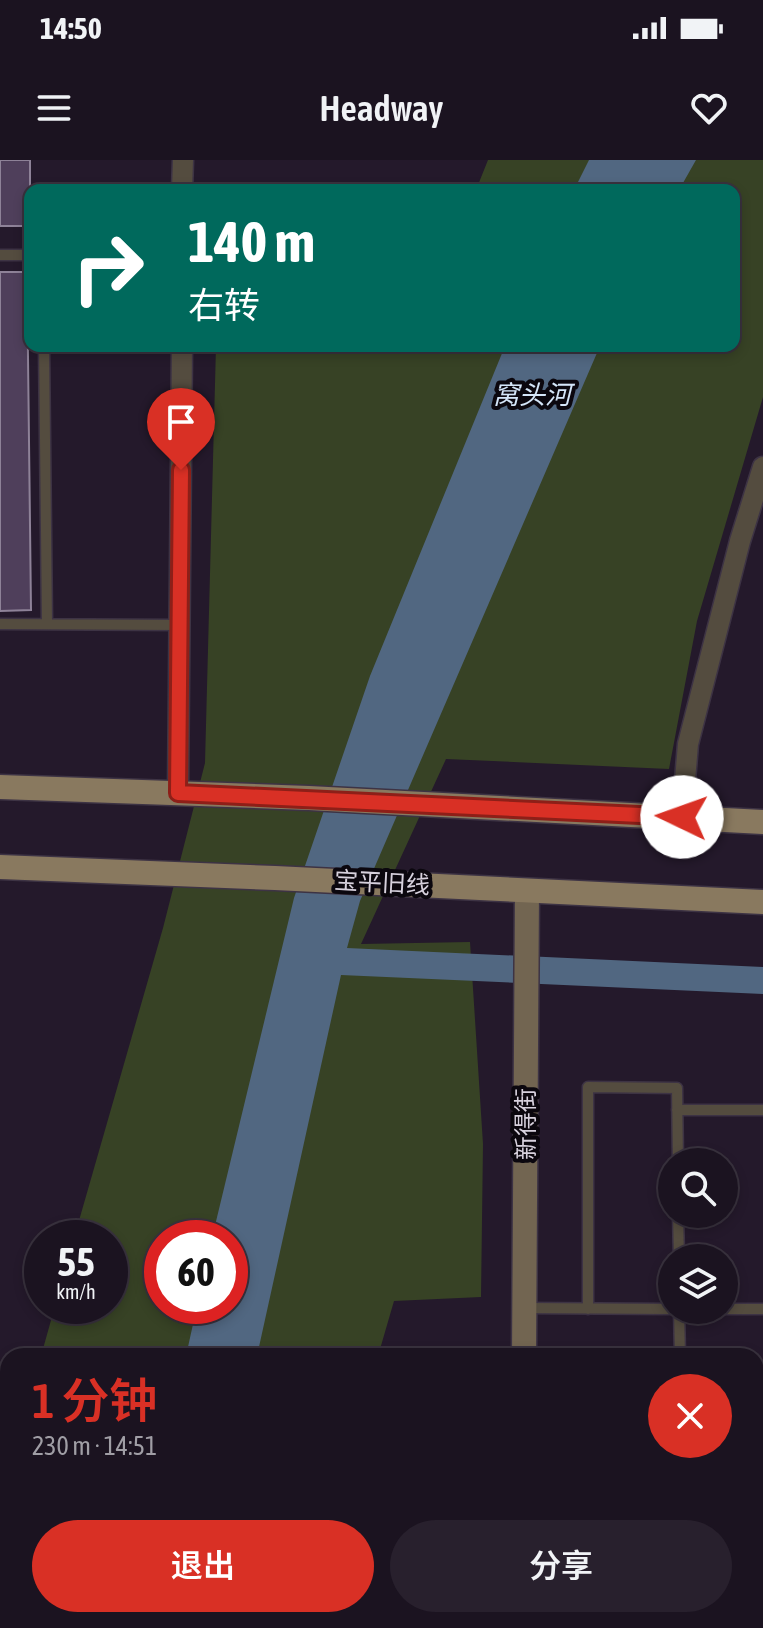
<!DOCTYPE html>
<html lang="zh">
<meta charset="utf-8">
<style>
body{margin:0;font-family:"Asap Condensed","Noto Sans SC",sans-serif;background:#28202d;color:#f1f3f6;height:100vh;display:flex;flex-direction:column;font-size:30px;white-space:nowrap}
*{box-sizing:border-box;margin:0}
p{font-size:26px;color:#a09ea5}
.icon{flex:none;width:44px;height:44px;fill:none;stroke:currentColor;stroke-width:2;stroke-linecap:round;stroke-linejoin:round}
.map{position:relative;flex:1;overflow:hidden}
.panel{position:absolute;left:0px;top:1188px;width:764px;height:280px;display:flex;flex-direction:column;background:#1b1320;border-radius:24px 24px 0 0;box-shadow:0 4px 12px #0003,0 0 0 2px #39323e}
.panel>*{flex:none}
.banner{position:absolute;left:24px;top:24px;width:716px;height:168px;border-radius:16px;box-shadow:0 4px 12px #0003,0 0 0 2px #39323e;background:#00695c;color:#fff;overflow:hidden}
.fabs{position:absolute;left:658px;top:988px;display:grid;gap:16px}
.fabs a{display:grid;place-items:center;width:80px;height:80px;border-radius:50%;background:#1b1320;box-shadow:0 4px 12px #0003,0 0 0 2px #39323e;font-size:40px}
.speed{position:absolute;left:24px;top:1060px;display:flex;gap:16px;font-size:40px;font-weight:700;text-align:center}
.speed>*{display:grid;place-content:center;width:104px;height:104px;border-radius:50%;background:#1b1320;box-shadow:0 4px 12px #0003,0 0 0 2px #39323e;line-height:1}
.speed small{font-size:20px;font-weight:400}
.speed .limit{border:12px solid #d22;background:#fff;color:#111}
.pin{position:absolute;display:grid;place-items:center;width:68px;height:68px;color:#fff;margin:-82px -34px;border-radius:50% 50% 50% 0;rotate:-45deg;box-shadow:0 0 8px #0007}
.pin .icon{rotate:45deg}
.me{position:absolute;width:88px;margin:-44px;rotate:273deg;stroke-linejoin:round;filter:drop-shadow(0 0 6px #0008)}
.turn{display:flex;align-items:center;gap:28px;height:168px;padding:0 32px;font-size:36px}
.turn .icon{width:104px;height:104px;stroke-width:2.5}
.turn b{display:block;font-size:56px;line-height:68px}
.round{display:grid;place-items:center;flex:none;width:84px;height:84px;border-radius:42px;background:#28202d}
.summary{display:flex;align-items:center;justify-content:space-between;height:136px;padding:0 32px}
h1{font-size:48px;font-weight:600;line-height:60px;color:#d93025}
.cta{display:flex;gap:16px;margin-top:auto;padding:16px 32px}
.cta a{flex:1;height:92px;border-radius:48px;background:#d93025;color:#fff;font-size:32px;font-weight:600;line-height:92px;text-align:center}
.cta a+a{background:#28202d;color:#f1f3f6}
.status{display:flex;justify-content:space-between;align-items:center;height:56px;padding:0 40px;background:#1b1320;direction:ltr}
.status svg{height:22px;fill:currentColor}
header{display:flex;justify-content:space-between;align-items:center;height:104px;padding:0 32px;background:#1b1320;font-size:36px;font-weight:600}
.map>svg:first-child{display:block}
.green{fill:#374225;fill-rule:evenodd}
.water{fill:#516781}
.building{fill:#4f3f5b;stroke:#8e8298;stroke-width:2}
.lines{fill:none;stroke-linecap:round;stroke-linejoin:round}
.lane-casing{stroke:#3d3344;stroke-width:13}
.street-casing{stroke:#3d3344;stroke-width:23}
.secondary-casing{stroke:#3d3344;stroke-width:27}
.primary-casing{stroke:#3d3344;stroke-width:27}
.lane{stroke:#544c3f;stroke-width:10}
.street{stroke:#544c3f;stroke-width:20}
.secondary{stroke:#726551;stroke-width:24}
.primary{stroke:#89795f;stroke-width:24}
.route-casing{stroke:#8d1f18;stroke-width:20}
.route{stroke:#d93025;stroke-width:14}
.labels{text-anchor:middle;stroke-width:8;stroke-linejoin:round;paint-order:stroke}
.street-label{font-size:24px;fill:#d7d1dd;stroke:#0b070e}
.water-label{font-size:26px;font-style:italic;fill:#d5e6f9;stroke:#0b070e}
</style>
<div class="status"><b>14:50</b><svg viewBox="0 0 49 12"><path d="M0 12V9h3v3zM5 12V6h3v6zM10 12V3h3v9zM15 12V0h3v12zM26 1h20v11H26zM47 4h2v5h-2z"/></svg></div>
<header><svg class="icon" aria-label="menu" viewBox="0 0 24 24"><path d="M4 6h16M4 12h16M4 18h16"/></svg>Headway<svg class="icon" aria-label="heart" viewBox="0 0 24 24"><path d="M12 20l-8-8c-3-5 5-10 8-4 3-6 11-1 8 4z"/></svg></header>
<div class="map">
<svg width="763" height="1468" viewBox="0 0 763 1468">
<rect width="100%" height="100%" fill="#24192b"/>
<path class="green" d="M488,0h275v237l-66,224 -28,148 -223,-10 -85,185 109,-2 13,202 -2,153 -87,4 -16,55h-337l14,-50h55v-68h-36l89,-310 42,-165 11,-417h518v-156h-258zM162,1078h68v68h-68z
M8,1309v151h293v8h-301v-131z"/>
<path class="water" d="M589,0h107l-17,30h-105z
M505,186h95l-240,555 -13,47 416,19v27l-422,-19 -84,381h-71l11,-50h33v-68h-18l82,-340 76,-222z
M42,1460h90l-7,8h-92z"/>
<path class="building" d="M0,0h30v66h-30z
M0,112h27l4,338 -31,1z"/>
<g class="lines">
<g class="lane-casing">
<path id="lane" d="M0,95h30
M44,186l3,278
M0,464l180,1
M677,950h86
M678,1054l1,44
M524,1148l148,1
M588,1149v-222l89,1 1,74
M724,1149h39
M679,1150l1,46
M756,1329h7
M720,1468l1,-8"/>
</g>
<g class="street-casing">
<path id="street" d="M182,30l1,-30
M178,633l4,-447
M682,657l6,-73 52,-203 23,-74"/>
</g>
<g class="secondary-casing">
<path id="secondary" d="M524,1196l3,-465
M522,1468l1,-8"/>
</g>
<g class="primary-casing">
<path id="primary" d="M0,627l309,11 454,24
M0,707l275,11 488,24"/>
</g>
<use href="#lane" class="lane"/>
<use href="#street" class="street"/>
<use href="#secondary" class="secondary"/>
<use href="#primary" class="primary"/>
</g>
<g class="lines">
<g class="route-casing">
<path id="route" d="M181,310l-3,323 504,24"/>
</g>
<use href="#route" class="route"/>
</g>
<g class="labels">
<g class="street-label">
<text transform="translate(382 723) rotate(3)" y="8">宝平旧线</text>
<text transform="translate(526 964) rotate(-90)" y="8">新得街</text>
</g>
<g class="water-label">
<text x="532" y="244">窝头河</text>
</g>
</g>
</svg>
<div class="fabs">
<a><svg class="icon" aria-label="search" viewBox="0 0 24 24"><circle cx="10" cy="10" r="6"/><path d="M15 15l6 6"/></svg></a>
<a><svg class="icon" aria-label="layers" viewBox="0 0 24 24"><path d="M12 4l9 5-9 5-9-5zM3 14l9 5 9-5"/></svg></a>
</div>
<div class="speed"><div>55<small>km/h</small></div><div class="limit">60</div></div>
<div class="pin" style="left:181px;top:310px;background:#d93025"><svg class="icon" aria-label="arrive" viewBox="0 0 24 24"><path d="M6 21V4h12l-3 4 3 4H6"/></svg></div>
<svg class="me" style="left:682px;top:657px" viewBox="-20 -20 40 40"><circle r="19" fill="#fff"/><path d="M0-13L10 11 0 6-10 11z" fill="#d93025"/></svg>
<div class="banner">
<div class="turn"><svg class="icon" aria-label="right" viewBox="0 0 24 24"><path d="M7 20v-9h11M14 6l5 5-5 5"/></svg><div><b>140 m</b>右转</div></div>
</div>
<section class="panel">
<div class="summary"><div><h1>1 分钟</h1><p>230 m · 14:51</p></div><a class="round" style="background:#d93025;color:#fff"><svg class="icon" aria-label="close" viewBox="0 0 24 24"><path d="M6 6l12 12M18 6L6 18"/></svg></a></div>
<div class="cta"><a>退出</a><a>分享</a></div>
</section>
</div>
